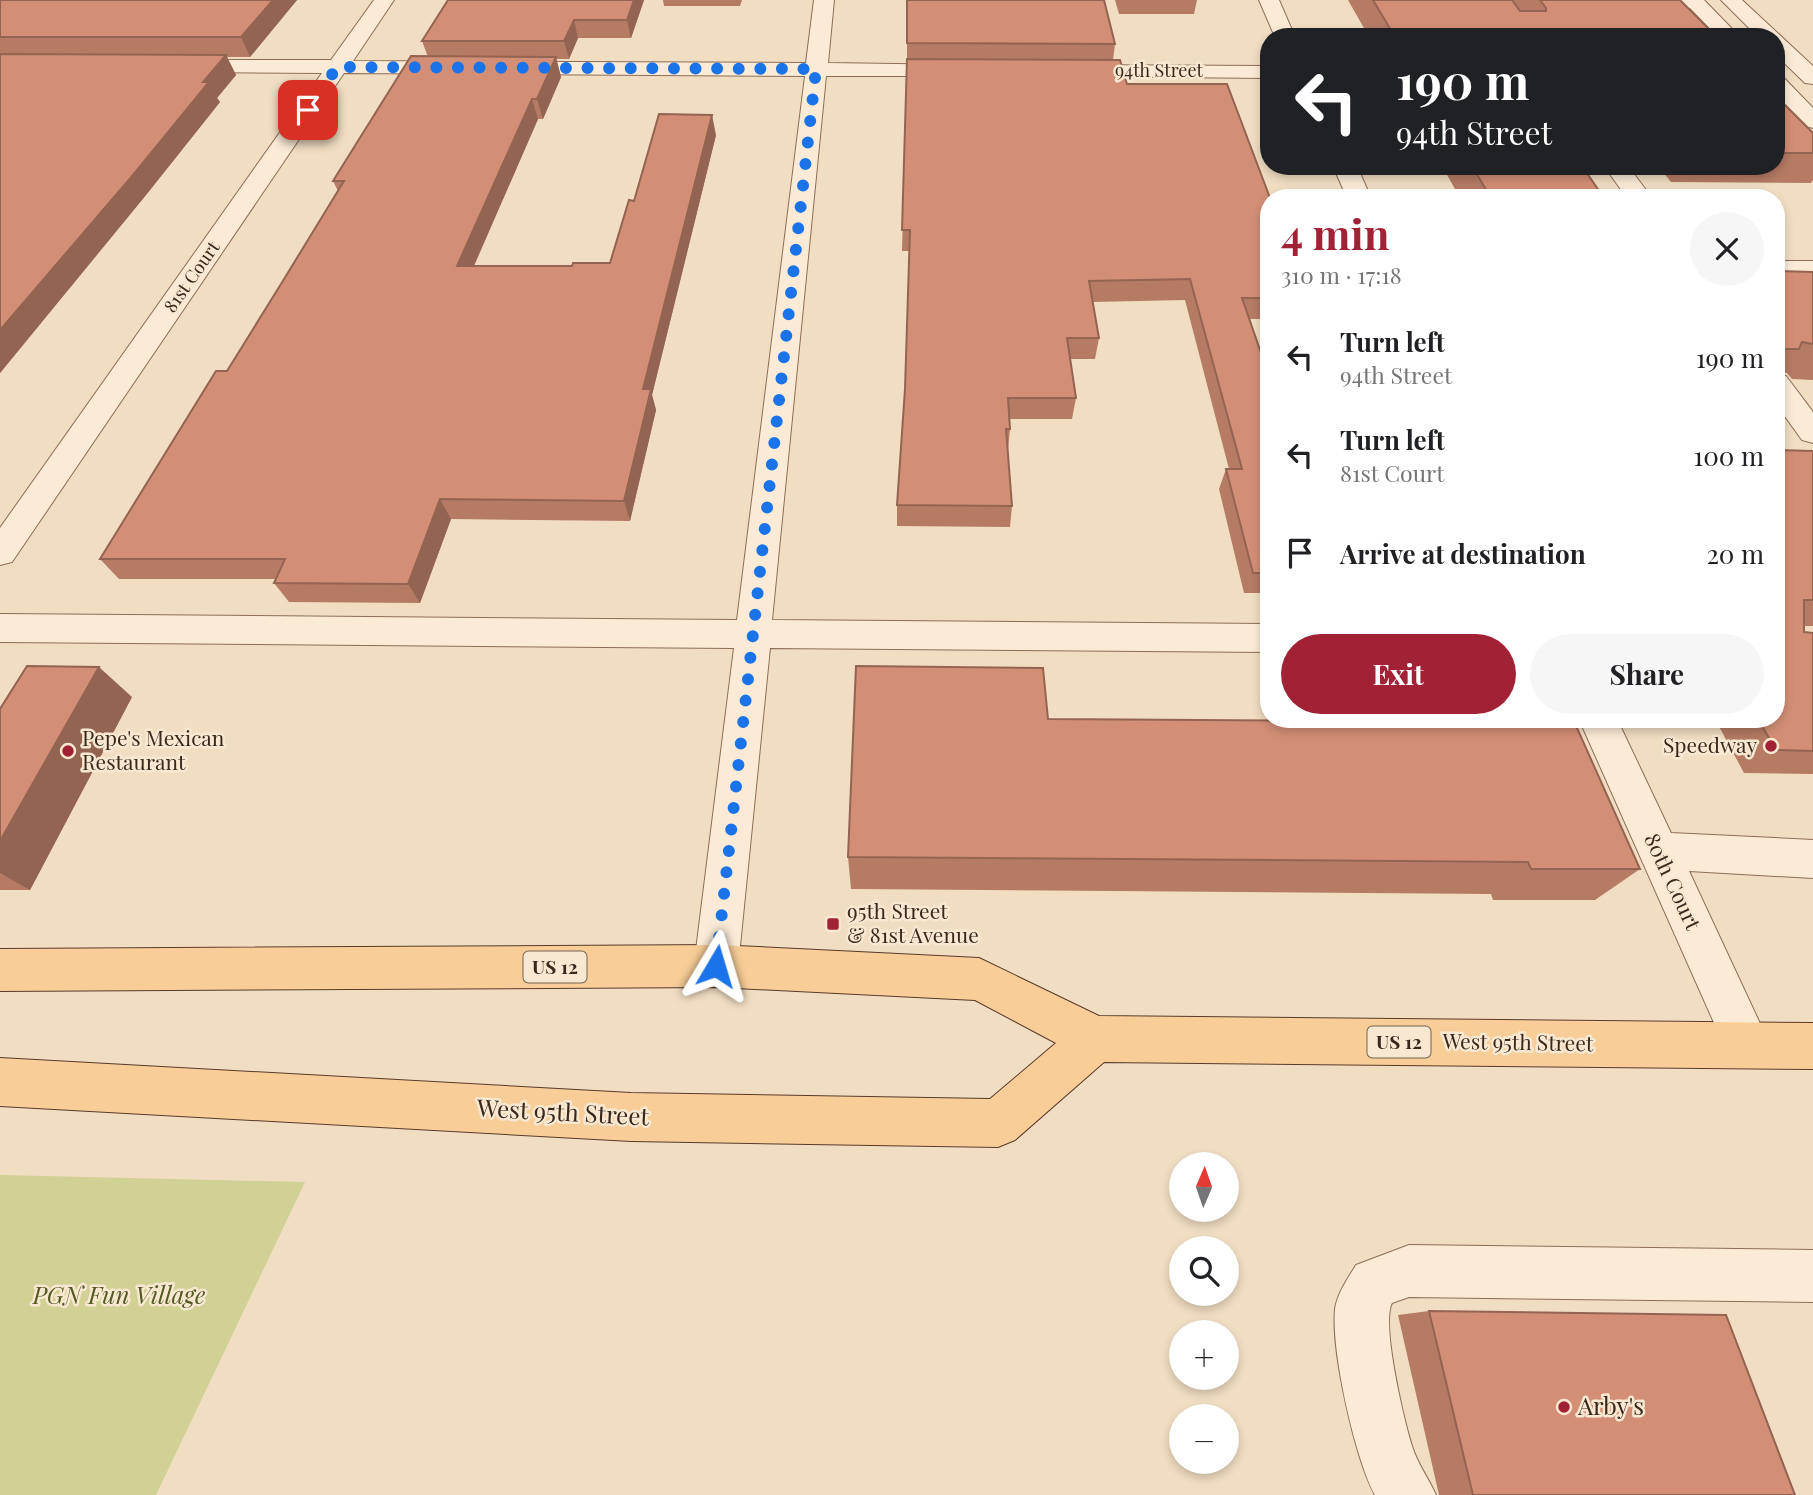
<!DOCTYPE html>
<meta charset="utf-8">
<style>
body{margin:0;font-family:"Playfair Display",serif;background:#f6f6f6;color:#202124;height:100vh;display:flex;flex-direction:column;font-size:26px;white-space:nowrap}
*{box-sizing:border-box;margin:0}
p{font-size:23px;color:#757577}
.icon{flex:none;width:38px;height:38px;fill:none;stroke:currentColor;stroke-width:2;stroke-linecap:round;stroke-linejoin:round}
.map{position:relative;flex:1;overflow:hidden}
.panel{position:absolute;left:1260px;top:189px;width:525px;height:539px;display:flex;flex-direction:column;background:#fff;border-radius:28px;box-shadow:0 4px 10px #0003}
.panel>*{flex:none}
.top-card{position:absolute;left:1260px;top:28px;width:525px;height:147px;border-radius:28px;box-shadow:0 4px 10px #0003;background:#202124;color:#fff;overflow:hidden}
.needle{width:46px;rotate:2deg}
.buttons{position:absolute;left:1169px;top:1152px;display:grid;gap:14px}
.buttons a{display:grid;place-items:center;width:70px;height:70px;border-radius:50%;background:#fff;box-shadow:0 4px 10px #0003;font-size:35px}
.pin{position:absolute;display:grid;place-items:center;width:60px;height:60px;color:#fff;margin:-30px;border-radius:14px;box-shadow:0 4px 10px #0006}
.me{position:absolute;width:77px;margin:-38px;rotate:7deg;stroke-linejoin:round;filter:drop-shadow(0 0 5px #0008)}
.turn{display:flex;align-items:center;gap:24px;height:147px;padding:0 21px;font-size:32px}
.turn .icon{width:91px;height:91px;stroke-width:2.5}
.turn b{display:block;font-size:49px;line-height:60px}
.round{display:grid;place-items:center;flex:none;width:74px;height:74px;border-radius:37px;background:#f6f6f6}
.headline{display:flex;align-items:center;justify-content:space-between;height:119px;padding:0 21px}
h1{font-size:42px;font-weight:700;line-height:52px;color:#a12234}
.primary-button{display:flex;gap:14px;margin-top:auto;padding:14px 21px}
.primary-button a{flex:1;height:80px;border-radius:42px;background:#a12234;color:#fff;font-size:28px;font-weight:700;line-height:80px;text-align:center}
.primary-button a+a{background:#f6f6f6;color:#202124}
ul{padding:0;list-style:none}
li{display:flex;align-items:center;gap:21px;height:98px;padding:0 21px}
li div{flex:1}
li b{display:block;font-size:26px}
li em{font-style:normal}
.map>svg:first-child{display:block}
.green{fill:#d1d095}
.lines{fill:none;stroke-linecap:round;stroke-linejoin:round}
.minor-casing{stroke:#8d6d57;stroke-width:2}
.major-casing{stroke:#5a3b2c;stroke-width:2}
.minor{fill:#fbebd6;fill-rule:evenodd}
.major{fill:#f8cd97;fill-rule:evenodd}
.wall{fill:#b57b65}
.shaded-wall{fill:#946452}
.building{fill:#d38f75;stroke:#946452;stroke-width:2}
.route{stroke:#1a73e8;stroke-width:12;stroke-dasharray:0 21.6}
.poi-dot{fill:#a12234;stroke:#f8e8d2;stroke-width:2.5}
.labels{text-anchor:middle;stroke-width:5;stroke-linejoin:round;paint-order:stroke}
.far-street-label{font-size:18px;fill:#3b281d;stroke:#f8e8d2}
.shield{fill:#f8e8d2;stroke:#746253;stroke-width:2}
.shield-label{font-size:19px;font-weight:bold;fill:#3b281d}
.poi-label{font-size:21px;fill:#3b281d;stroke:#f8e8d2;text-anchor:start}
.street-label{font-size:21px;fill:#3b281d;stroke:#f8e8d2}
.near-street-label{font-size:24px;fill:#3b281d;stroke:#f8e8d2}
.near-park-label{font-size:24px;font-style:italic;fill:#535a22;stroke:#f8e8d2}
.near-poi-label{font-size:24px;fill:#3b281d;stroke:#f8e8d2;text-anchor:start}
</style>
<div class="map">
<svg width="1813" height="1495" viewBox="0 0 1813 1495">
<rect width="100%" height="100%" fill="#f1ddc2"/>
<path class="green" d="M0,1175l305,7 -149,313h-156z"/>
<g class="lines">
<g class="minor-casing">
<path id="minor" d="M374,0h20l-41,61 453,2 8,-63h20l-6,63 137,2 3,5 -3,5 -8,1h-131l-54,544 497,4v28l-499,-4 -32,318 -6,15 -16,6 -16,-6 -6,-15 40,-318 -734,-6v-28l737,6 68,-544 -461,-3 -332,489 -12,3v-37l322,-455 -141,-1 -11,-6 11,-6h150z
M1259,0h20l16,37h-20z
M1531,0h173l36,37h-22l-28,-29 -149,-2z
M1721,0h21l71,66v18l-8,-1 -29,-28v-18h-18z
M1070,65l199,1v12l-207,-2 -3,-5z
M1776,77l8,1 29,30v20l-8,-2 -29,-30z
M1333,166h24l14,32h-24z
M1604,166h24l24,32h-25z
M1776,261h37v16h-37z
M1776,374l10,2 27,36v31l-11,-3 -26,-36z
M1579,719h38l54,114 142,7v38l-124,-7 81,174 -7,16 -16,7 -16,-7z
M1409,1245l404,5v52l-404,-5 -17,6c-11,21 12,117 20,143 5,17 17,33 24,49h-61c-20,-37 -44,-144 -40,-186 2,-15 13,-31 21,-44z"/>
</g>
<g class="major-casing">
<path id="major" d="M716,945l263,13 120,58 714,7v46l-709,-7 -89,78 -17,7 -367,-6 -631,-35v-48l631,35 359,6 66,-56 -81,-43 -259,-13 -716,4v-42z"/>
</g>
<use href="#minor" class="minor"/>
<use href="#major" class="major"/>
</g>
<path class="wall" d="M0,0h297l-47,57h-23l9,18 -19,23 3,4 -74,93 -146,178z
M448,0h196l-13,38h-53l-9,21h-13l5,18 -18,42h-5l-64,147h98l38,-3 24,-62 82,-66 -64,260 4,15 -26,111 -179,-2 -31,84 -131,-1 -15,-19 2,-4h-157l-19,-20 127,-188 111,-180 -5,-10 95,-124 -6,-16z
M663,0h79l-2,6h-76z
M907,0l208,44 -2,16 14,24 142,114v121h-19l19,57v217h-25l-25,-104 7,-20h3l-44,-169 -93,2 7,36 -4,21h-25l6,39 -4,21h-63l1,10 -2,21 4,56 -2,21 -113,-1v-21l8,-116 4,-138h-7l5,-192z
M1115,0h82l-3,14h-75z
M1348,0h332l37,37h-348z
M1776,96l37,37v47l-2,3 -140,-1 -13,-16h118z
M1442,166h140l22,32h-144z
M1776,271l37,1v108l-21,-1 -5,-6 -8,-1 -3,4z
M1813,451v175h-9v6l9,1v141l-69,-1 -29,-54h61z
M132,697l-102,193h-30v-181z
M1048,719l383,2v-2h142l67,150 -45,31h-102l-2,-6 -640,-5 -3,-32z
M1429,1311l366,184h-356l-41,-180z"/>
<path class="shaded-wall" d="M273,0h24l-47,57 -9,-20z
M634,0h10l-13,38 -4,-18z
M574,20l4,18 -9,21 -5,-18z
M226,55l10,20 -19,23 3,4 -74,93 -146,178v-43z
M556,57l5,20 -18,42 -6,-20z
M532,99l6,20 -73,167 -8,-20z
M712,115l4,20 -64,260 4,15 -26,111 -6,-20 19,-112z
M440,499l11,20 -31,84 -12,-19z
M99,667l33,30 -102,193 -30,-17v-32z"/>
<path class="building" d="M0,0h273l-32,37h-241z
M448,0h186l-7,20h-53l-10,21h-142z
M907,0h197l11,44 -208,-1z
M1373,0h139l8,11h26v-3l-6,-8h140l37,37h-322z
M0,54l226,1 -23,27h6l-76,93 -133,155z
M411,56l145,1 -19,42h-5l-75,167h115l1,-3h37l19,-63 5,1 25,-87 53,1 -69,274h8l-27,112 -184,-2 -32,85 -134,-1 11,-24h-185l116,-188h11l54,-87 63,-103h-11z
M907,59l213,1 7,24h100l43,114h-1v100h-27l27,78v197h-16l-27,-104h16l-52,-190 -101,2 10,57h-32l9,60h-68l2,31h-4l6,77 -115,-1 8,-116 5,-159h-8z
M1776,96l37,37v20h-37z
M1472,166h110l22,32h-113z
M1776,271l37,1v72l-11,-2 -3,7h-23z
M1776,450l37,1v149h-9v32l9,1v118l-37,-1 -18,-31h18z
M27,666l72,1 -99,174v-132z
M856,666l187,2 5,51 428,3 -1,-3h98l67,150h-109l-3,-7 -680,-5z
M1429,1311l297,4 69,180h-322z"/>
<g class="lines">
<path class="route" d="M308,110l29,-43 479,2 -100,897"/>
</g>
<g class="poi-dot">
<circle cx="1771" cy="746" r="7"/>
<circle cx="68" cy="751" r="7"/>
<rect x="826" y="917" width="14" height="14" rx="3.5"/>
<circle cx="1564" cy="1407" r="7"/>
</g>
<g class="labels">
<g class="far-street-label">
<text x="1159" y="77">94th Street</text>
<text transform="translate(192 277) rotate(-55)" y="6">81st Court</text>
</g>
<g class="shield">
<rect x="523.5" y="951.5" width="63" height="31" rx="5"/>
<rect x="1367.5" y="1026.5" width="63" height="31" rx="5"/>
</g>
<g class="shield-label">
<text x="555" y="974">US 12</text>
<text x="1399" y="1049">US 12</text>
</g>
<g class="poi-label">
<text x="82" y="746">Pepe's Mexican<tspan x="82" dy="24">Restaurant</tspan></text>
<text x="1757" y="753" text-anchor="end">Speedway</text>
<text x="847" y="919">95th Street<tspan x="847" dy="24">&amp; 81st Avenue</tspan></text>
</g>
<g class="street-label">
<text transform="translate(1672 882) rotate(65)" y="7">80th Court</text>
<text transform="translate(1518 1043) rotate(1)" y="7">West 95th Street</text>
</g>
<g class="near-street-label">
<text transform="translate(563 1113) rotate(3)" y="8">West 95th Street</text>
</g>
<g class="near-park-label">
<text x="119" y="1304">PGN Fun Village</text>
</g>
<g class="near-poi-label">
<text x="1578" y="1415">Arby's</text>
</g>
</g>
</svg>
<div class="buttons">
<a><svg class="needle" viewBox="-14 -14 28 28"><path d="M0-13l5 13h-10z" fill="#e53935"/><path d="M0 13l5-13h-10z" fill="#757577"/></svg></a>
<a><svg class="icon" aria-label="search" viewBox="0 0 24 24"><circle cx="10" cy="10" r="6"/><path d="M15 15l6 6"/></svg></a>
<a>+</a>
<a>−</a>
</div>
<div class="pin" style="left:308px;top:110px;background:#d93025"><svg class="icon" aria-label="arrive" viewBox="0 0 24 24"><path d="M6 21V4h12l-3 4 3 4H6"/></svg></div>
<svg class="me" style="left:716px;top:966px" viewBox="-20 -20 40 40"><path d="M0-17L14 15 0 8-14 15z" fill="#1a73e8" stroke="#fff" stroke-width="4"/></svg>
<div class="top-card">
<div class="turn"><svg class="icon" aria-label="left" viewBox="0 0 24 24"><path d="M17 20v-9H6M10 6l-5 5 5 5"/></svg><div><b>190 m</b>94th Street</div></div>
</div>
<section class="panel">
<div class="headline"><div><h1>4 min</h1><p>310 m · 17:18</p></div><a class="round"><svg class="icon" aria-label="close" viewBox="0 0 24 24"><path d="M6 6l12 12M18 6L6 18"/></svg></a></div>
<ul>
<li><svg class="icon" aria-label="left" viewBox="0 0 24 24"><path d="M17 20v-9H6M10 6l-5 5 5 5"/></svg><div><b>Turn left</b><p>94th Street</p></div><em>190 m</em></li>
<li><svg class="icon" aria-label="left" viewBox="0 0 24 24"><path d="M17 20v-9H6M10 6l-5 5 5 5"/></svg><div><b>Turn left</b><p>81st Court</p></div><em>100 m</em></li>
<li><svg class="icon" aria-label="arrive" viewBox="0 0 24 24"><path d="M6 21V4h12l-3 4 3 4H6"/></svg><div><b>Arrive at destination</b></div><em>20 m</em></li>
</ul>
<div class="primary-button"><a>Exit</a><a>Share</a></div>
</section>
</div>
